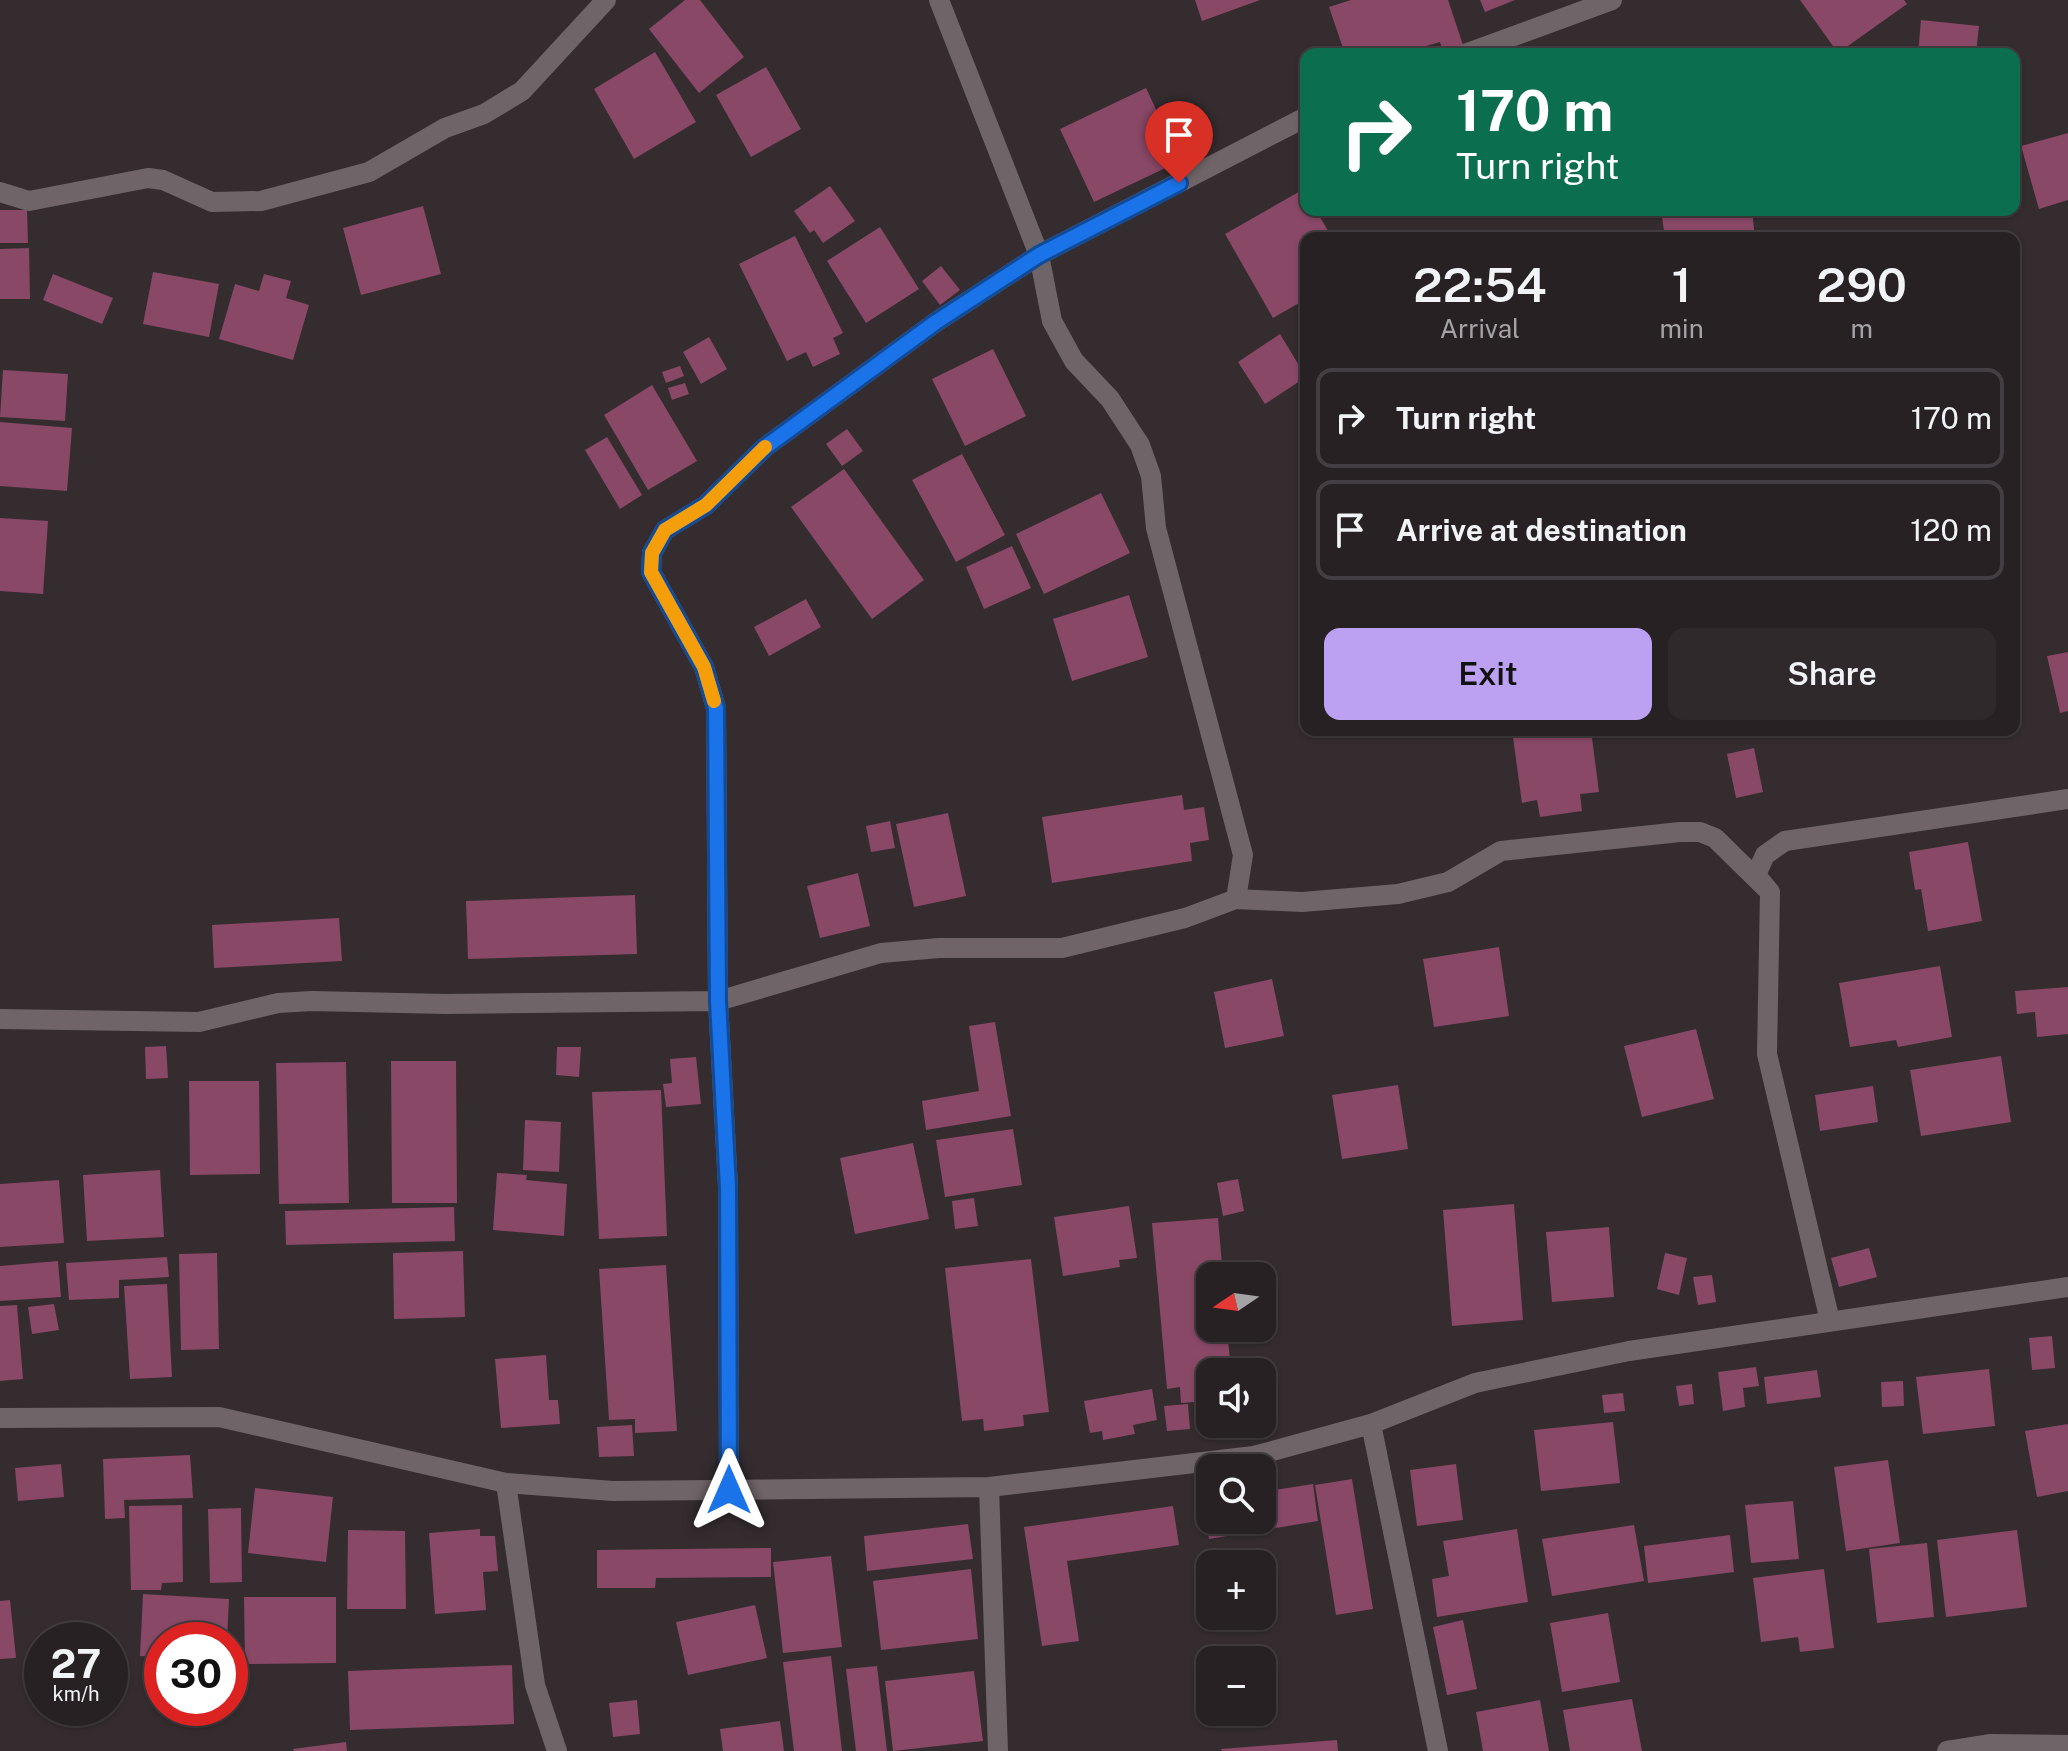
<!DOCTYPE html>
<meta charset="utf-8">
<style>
body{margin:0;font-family:"Public Sans",sans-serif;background:#2f292b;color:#f1f3f6;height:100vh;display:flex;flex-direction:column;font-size:30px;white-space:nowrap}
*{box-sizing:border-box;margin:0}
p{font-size:26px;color:#a4a3a6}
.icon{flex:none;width:44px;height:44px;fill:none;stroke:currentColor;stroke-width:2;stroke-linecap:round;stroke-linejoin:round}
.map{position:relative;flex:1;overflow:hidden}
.sheet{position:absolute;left:1300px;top:232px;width:720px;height:504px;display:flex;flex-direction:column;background:#272123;border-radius:16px;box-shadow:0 2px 6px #0004,0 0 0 2px #433e41}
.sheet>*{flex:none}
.top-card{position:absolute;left:1300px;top:48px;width:720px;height:168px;border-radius:16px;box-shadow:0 2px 6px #0004,0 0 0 2px #433e41;background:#0b6e4f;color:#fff;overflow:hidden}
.needle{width:52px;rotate:257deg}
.fabs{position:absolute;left:1196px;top:1262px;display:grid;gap:16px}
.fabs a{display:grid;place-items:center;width:80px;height:80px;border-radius:16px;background:#272123;box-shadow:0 2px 6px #0004,0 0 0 2px #433e41;font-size:40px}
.speed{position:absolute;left:24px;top:1622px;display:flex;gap:16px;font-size:40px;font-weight:700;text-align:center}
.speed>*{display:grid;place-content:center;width:104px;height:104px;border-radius:50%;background:#272123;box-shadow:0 2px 6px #0004,0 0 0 2px #433e41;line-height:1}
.speed small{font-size:20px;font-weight:400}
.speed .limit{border:12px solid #d22;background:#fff;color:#111}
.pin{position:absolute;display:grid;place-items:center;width:68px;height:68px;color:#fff;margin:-82px -34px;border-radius:50% 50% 50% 0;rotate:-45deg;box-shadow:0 0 8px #0007}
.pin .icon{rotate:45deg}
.me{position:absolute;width:88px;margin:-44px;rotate:0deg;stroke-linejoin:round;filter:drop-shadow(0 0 6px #0008)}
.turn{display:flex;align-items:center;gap:28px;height:168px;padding:0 24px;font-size:36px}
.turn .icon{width:104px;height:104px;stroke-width:2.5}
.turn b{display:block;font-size:56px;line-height:68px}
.eta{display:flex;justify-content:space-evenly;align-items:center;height:136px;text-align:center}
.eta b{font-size:48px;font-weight:600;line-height:56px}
.primary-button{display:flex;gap:16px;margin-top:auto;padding:16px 24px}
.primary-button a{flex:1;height:92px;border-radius:16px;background:#bca0f2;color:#111;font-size:32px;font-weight:600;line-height:92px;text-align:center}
.primary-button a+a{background:#2f292b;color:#f1f3f6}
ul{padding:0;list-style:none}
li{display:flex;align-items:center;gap:24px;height:100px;margin:0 16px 12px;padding:0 8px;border:4px solid #433e41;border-radius:16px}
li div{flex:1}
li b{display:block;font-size:30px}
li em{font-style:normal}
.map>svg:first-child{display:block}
.building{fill:#894866}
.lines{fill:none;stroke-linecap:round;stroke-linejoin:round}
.street{stroke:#6f6569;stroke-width:20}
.route-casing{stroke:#114b97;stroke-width:20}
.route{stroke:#1a73e8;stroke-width:14}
.slow{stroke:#f59e0b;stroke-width:14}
</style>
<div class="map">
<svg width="2068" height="1751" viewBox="0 0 2068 1751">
<rect width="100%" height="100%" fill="#342c2f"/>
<path class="building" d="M685,0h15l44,57 -45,36 -50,-64z
M1195,0h65l-58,21z
M1351,0h97l18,54h-22l-4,-12 -42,12h-53l-16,-47z
M1480,0h35l-30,12z
M1800,0h104l3,4 -69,49z
M1921,20l58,6 -3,27 -58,1z
M655,52l41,70 -62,37 -40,-70z
M766,67l35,62 -50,28 -35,-62z
M1146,88l34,73 -86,41 -34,-73z
M2068,133v67l-29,9 -18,-63z
M830,186l25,35 -32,22 -9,-13 -4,3 -16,-22z
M1304,189l2,21h10l16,28h-26v61l-33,19 -48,-84z
M423,206l18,68 -80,21 -18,-67z
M0,210h27l1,33h-28z
M1661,210h91l3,28h-90z
M880,227l39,62 -53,34 -39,-62z
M795,236l48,97 -10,5 7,16 -27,13 -7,-15 -19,9 -48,-97z
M29,248l1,51h-30v-50z
M941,266l19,24 -20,15 -18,-24z
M153,272l66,12 -10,53 -66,-13z
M53,274l60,24 -11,26 -59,-24z
M264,274l27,7 -5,17 23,7 -16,55 -74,-21 16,-55 24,7z
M1280,334l26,43 -41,27 -27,-42z
M709,337l18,32 -26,15 -18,-32z
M993,349l33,67 -61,30 -33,-67z
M680,366l4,10 -18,7 -4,-11z
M3,370l65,4 -3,47 -65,-4z
M685,383l4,11 -17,6 -4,-12z
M652,385l45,76 -49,29 -44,-75z
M0,422l72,6 -5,63 -67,-5z
M847,429l16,22 -21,15 -16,-22z
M607,437l35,58 -22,14 -35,-59z
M962,454l43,81 -49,27 -44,-82z
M844,469l80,111 -52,39 -81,-112z
M1101,493l29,60 -86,41 -28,-60z
M0,518l48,3 -5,73 -43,-3z
M1012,546l19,42 -47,21 -18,-42z
M1129,595l19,62 -76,24 -19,-62z
M806,599l15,28 -52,29 -15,-29z
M2068,652v59l-8,2 -13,-57z
M1512,730h79l8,62 -19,2 2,17 -42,6 -3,-17 -15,3z
M1754,748l9,44 -27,6 -9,-44z
M1182,795l2,15 20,-3 5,33 -19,3 2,18 -140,22 -10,-66z
M948,813l18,83 -52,11 -18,-83z
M890,821l5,27 -24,4 -5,-26z
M1968,842l14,79 -54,10 -7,-42 -6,1 -6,-38z
M858,873l12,53 -50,12 -13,-52z
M635,895l2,59 -169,5 -2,-58z
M339,918l3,43 -128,7 -2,-43z
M1499,947l10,69 -75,11 -11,-68z
M1940,966l12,71 -54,10 -2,-7 -46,7 -11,-64z
M1272,979l12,57 -59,12 -11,-56z
M2068,987v47l-31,3 -2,-25 -18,2 -2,-23z
M995,1022l16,94 -85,14 -4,-29 57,-10 -10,-65z
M1696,1029l18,70 -72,18 -18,-71z
M166,1046l2,32 -22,1 -1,-32z
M557,1047h24l-2,30 -23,-2z
M2001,1056l10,66 -90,14 -11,-66z
M696,1057l5,47 -35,3 -3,-23 9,-1 -2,-24z
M391,1061h65l1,142h-65z
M346,1062l3,141 -70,1 -3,-141z
M189,1081h70l1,93 -70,1z
M1398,1085l10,64 -66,10 -10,-64z
M1873,1086l5,36 -58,9 -5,-36z
M661,1090l6,146 -68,3 -7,-147z
M525,1120l36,2 -2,50 -36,-2z
M1013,1129l9,56 -77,12 -9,-57z
M913,1143l16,76 -74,15 -15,-76z
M160,1170l4,67 -77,4 -4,-66z
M497,1173l30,2 -1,5 41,4 -3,52 -71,-6z
M1238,1179l6,32 -21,5 -6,-33z
M59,1180l5,63 -64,4v-63z
M974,1198l4,28 -23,3 -3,-28z
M1514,1204l9,116 -71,6 -9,-116z
M1129,1206l8,52 -18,2 1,7 -57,9 -9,-59z
M454,1207l1,34 -169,4 -1,-34z
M1218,1218l5,58h-13v52h17l4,44h-21l-3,29 -26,2 -1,-16 -13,2 -15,-166z
M1609,1227l5,70 -62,5 -6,-70z
M1869,1248l8,29 -38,10 -8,-29z
M463,1251l2,66 -71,2 -1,-66z
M217,1253l2,96 -38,1 -2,-96z
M1665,1253l22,5 -8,37 -22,-6z
M167,1257l2,20 -50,3v18l-50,2 -3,-37z
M1031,1259l18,153 -26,3 1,11 -40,5 -1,-12 -21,2 -17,-153z
M58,1261l3,36 -61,4v-35z
M666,1265l11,166 -42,2v-14l-26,1 -10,-151z
M1712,1275l4,27 -18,3 -5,-28z
M167,1284l5,93 -42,2 -6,-93z
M54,1304l5,26 -27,4 -4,-27z
M17,1305l6,74 -23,2v-75z
M2052,1336l3,32 -23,2 -3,-32z
M546,1355l3,45h9l2,24 -59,4 -6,-69z
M1756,1367l3,19 -16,2 2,19 -22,4 -5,-39z
M1989,1369l6,57 -72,8 -7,-57z
M1817,1370l4,27 -54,7 -3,-27z
M1903,1381l1,25 -22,1 -1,-25z
M1692,1384l2,20 -15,2 -3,-20z
M1152,1389l5,31 -24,5 2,9 -32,6 -1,-9 -12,2 -6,-32z
M1623,1393l2,18 -21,2 -2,-18z
M1188,1404l2,25 -23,2 -3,-25z
M1613,1422l7,61 -79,8 -7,-61z
M2068,1424v67l-31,6 -12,-66z
M632,1425l2,31 -35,1 -2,-30z
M190,1455l3,43 -69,2 1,18 -20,1 -2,-60z
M1888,1460l12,83 -54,8 -12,-84z
M61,1464l3,33 -46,4 -3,-33z
M1456,1464l7,56 -46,6 -7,-56z
M1352,1479l21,130 -37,6 -21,-130z
M1313,1484l5,37 -109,18 -6,-38 7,-1v20h52v-28z
M255,1488l78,9 -7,65 -78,-9z
M1793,1501l6,58 -48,4 -6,-58z
M182,1505l1,77 -21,1 -1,7h-30l-2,-84z
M1173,1506l6,39 -112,16 12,80 -37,5 -18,-119z
M241,1508l1,74 -32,1 -2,-74z
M968,1524l5,35 -106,12 -3,-35z
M1634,1525l10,56 -92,15 -10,-57z
M480,1529v7h15l3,35 -15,1 3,38 -51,4 -6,-81z
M1517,1529l11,73 -91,15 -5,-38 17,-3 -6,-35z
M348,1530l57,1 1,78h-59z
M2017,1530l10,77 -81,10 -9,-77z
M1730,1535l4,37 -86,11 -4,-37z
M1927,1543l7,74 -57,6 -8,-74z
M771,1548v29l-115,1 -1,10h-58v-38z
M831,1556l11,91 -59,6 -10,-91z
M971,1569l7,70 -97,11 -8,-69z
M1824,1569l10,79 -34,4 -2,-15 -37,5 -8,-64z
M143,1594l86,5 -2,41h-65v17l-22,-1z
M244,1597h92v66l-91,1z
M10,1600l6,58 -16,1v-58z
M755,1605l12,53 -79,17 -12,-53z
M1608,1613l12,69 -58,10 -12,-69z
M1463,1620l14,69 -30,6 -14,-68z
M831,1656l11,95h-48l-11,-89z
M512,1665l2,59 -164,6 -2,-59z
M877,1666l10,85h-31l-10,-82z
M974,1671l9,70 -90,10 -8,-70z
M1632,1699l10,52h-72l-7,-41z
M637,1700l3,34 -27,3 -4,-34z
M1540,1700l9,51h-66l-7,-39z
M780,1721l4,30h-61l-3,-22z
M1337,1740l1,11h-116l-1,-2z
M346,1742l1,9h-53l-1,-2z"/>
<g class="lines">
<path class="street" d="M939,0l100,255 13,66 22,40 36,38 30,46 11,31 5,52 87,327 -7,44
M1465,54l147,-54
M0,192l29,9 119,-23 15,2 49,22 49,-1 108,-29 76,-44 39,-14 38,-23 84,-91
M0,1019l199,3 79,-19 34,-2 134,3 272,-3 163,-48 58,-5h123l123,-30 51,-19 66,3 96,-8 50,-12 53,-31 179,-19h20l15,6 55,54
M1830,1321l-63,-267 3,-162 -14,-17 9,-20 20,-14 283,-42
M0,1418l219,-1 287,66 107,8 376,-4 265,-31 117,-32 104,-41 154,-32 439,-64
M1371,1424l67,327
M506,1483l29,202 22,66
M989,1487l9,264
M729,1490l-1,-303 -10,-186 -2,-293 -12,-41 -53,-95 1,-19 13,-23 41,-25 58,-57 172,-126 103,-67 267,-138
M1947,1751l44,-7 77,1"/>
</g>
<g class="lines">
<g class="route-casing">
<path id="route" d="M729,1490l-1,-303 -10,-186 -2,-293 -12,-41 -53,-95 1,-19 13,-23 41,-25 58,-57 172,-126 103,-67 140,-72"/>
</g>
<use href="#route" class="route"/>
<path class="slow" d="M714,701l-10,-34 -53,-95 1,-19 13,-23 41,-25 59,-58"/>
</g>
</svg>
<div class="fabs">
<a><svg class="needle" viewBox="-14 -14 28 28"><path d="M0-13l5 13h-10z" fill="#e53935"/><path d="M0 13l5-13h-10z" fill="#a4a3a6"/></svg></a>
<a><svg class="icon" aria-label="sound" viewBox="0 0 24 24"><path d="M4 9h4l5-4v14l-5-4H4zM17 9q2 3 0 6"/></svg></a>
<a><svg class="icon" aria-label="search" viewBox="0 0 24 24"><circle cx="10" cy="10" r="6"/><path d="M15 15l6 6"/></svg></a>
<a>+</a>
<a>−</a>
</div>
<div class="speed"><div>27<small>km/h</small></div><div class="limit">30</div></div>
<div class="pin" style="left:1179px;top:183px;background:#d93025"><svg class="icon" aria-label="arrive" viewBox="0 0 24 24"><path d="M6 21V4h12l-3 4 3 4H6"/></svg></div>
<svg class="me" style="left:729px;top:1490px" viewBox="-20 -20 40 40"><path d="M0-17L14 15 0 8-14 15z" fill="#1a73e8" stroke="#fff" stroke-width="4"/></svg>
<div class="top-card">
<div class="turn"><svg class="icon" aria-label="right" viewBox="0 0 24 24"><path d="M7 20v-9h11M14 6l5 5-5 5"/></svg><div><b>170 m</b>Turn right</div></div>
</div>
<section class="sheet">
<div class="eta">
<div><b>22:54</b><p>Arrival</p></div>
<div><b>1</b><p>min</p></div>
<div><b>290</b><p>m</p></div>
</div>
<ul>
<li><svg class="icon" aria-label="right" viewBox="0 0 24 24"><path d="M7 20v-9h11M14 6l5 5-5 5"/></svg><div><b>Turn right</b></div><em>170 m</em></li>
<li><svg class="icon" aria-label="arrive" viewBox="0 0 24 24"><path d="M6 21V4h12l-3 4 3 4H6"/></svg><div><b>Arrive at destination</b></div><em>120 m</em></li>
</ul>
<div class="primary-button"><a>Exit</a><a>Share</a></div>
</section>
</div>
